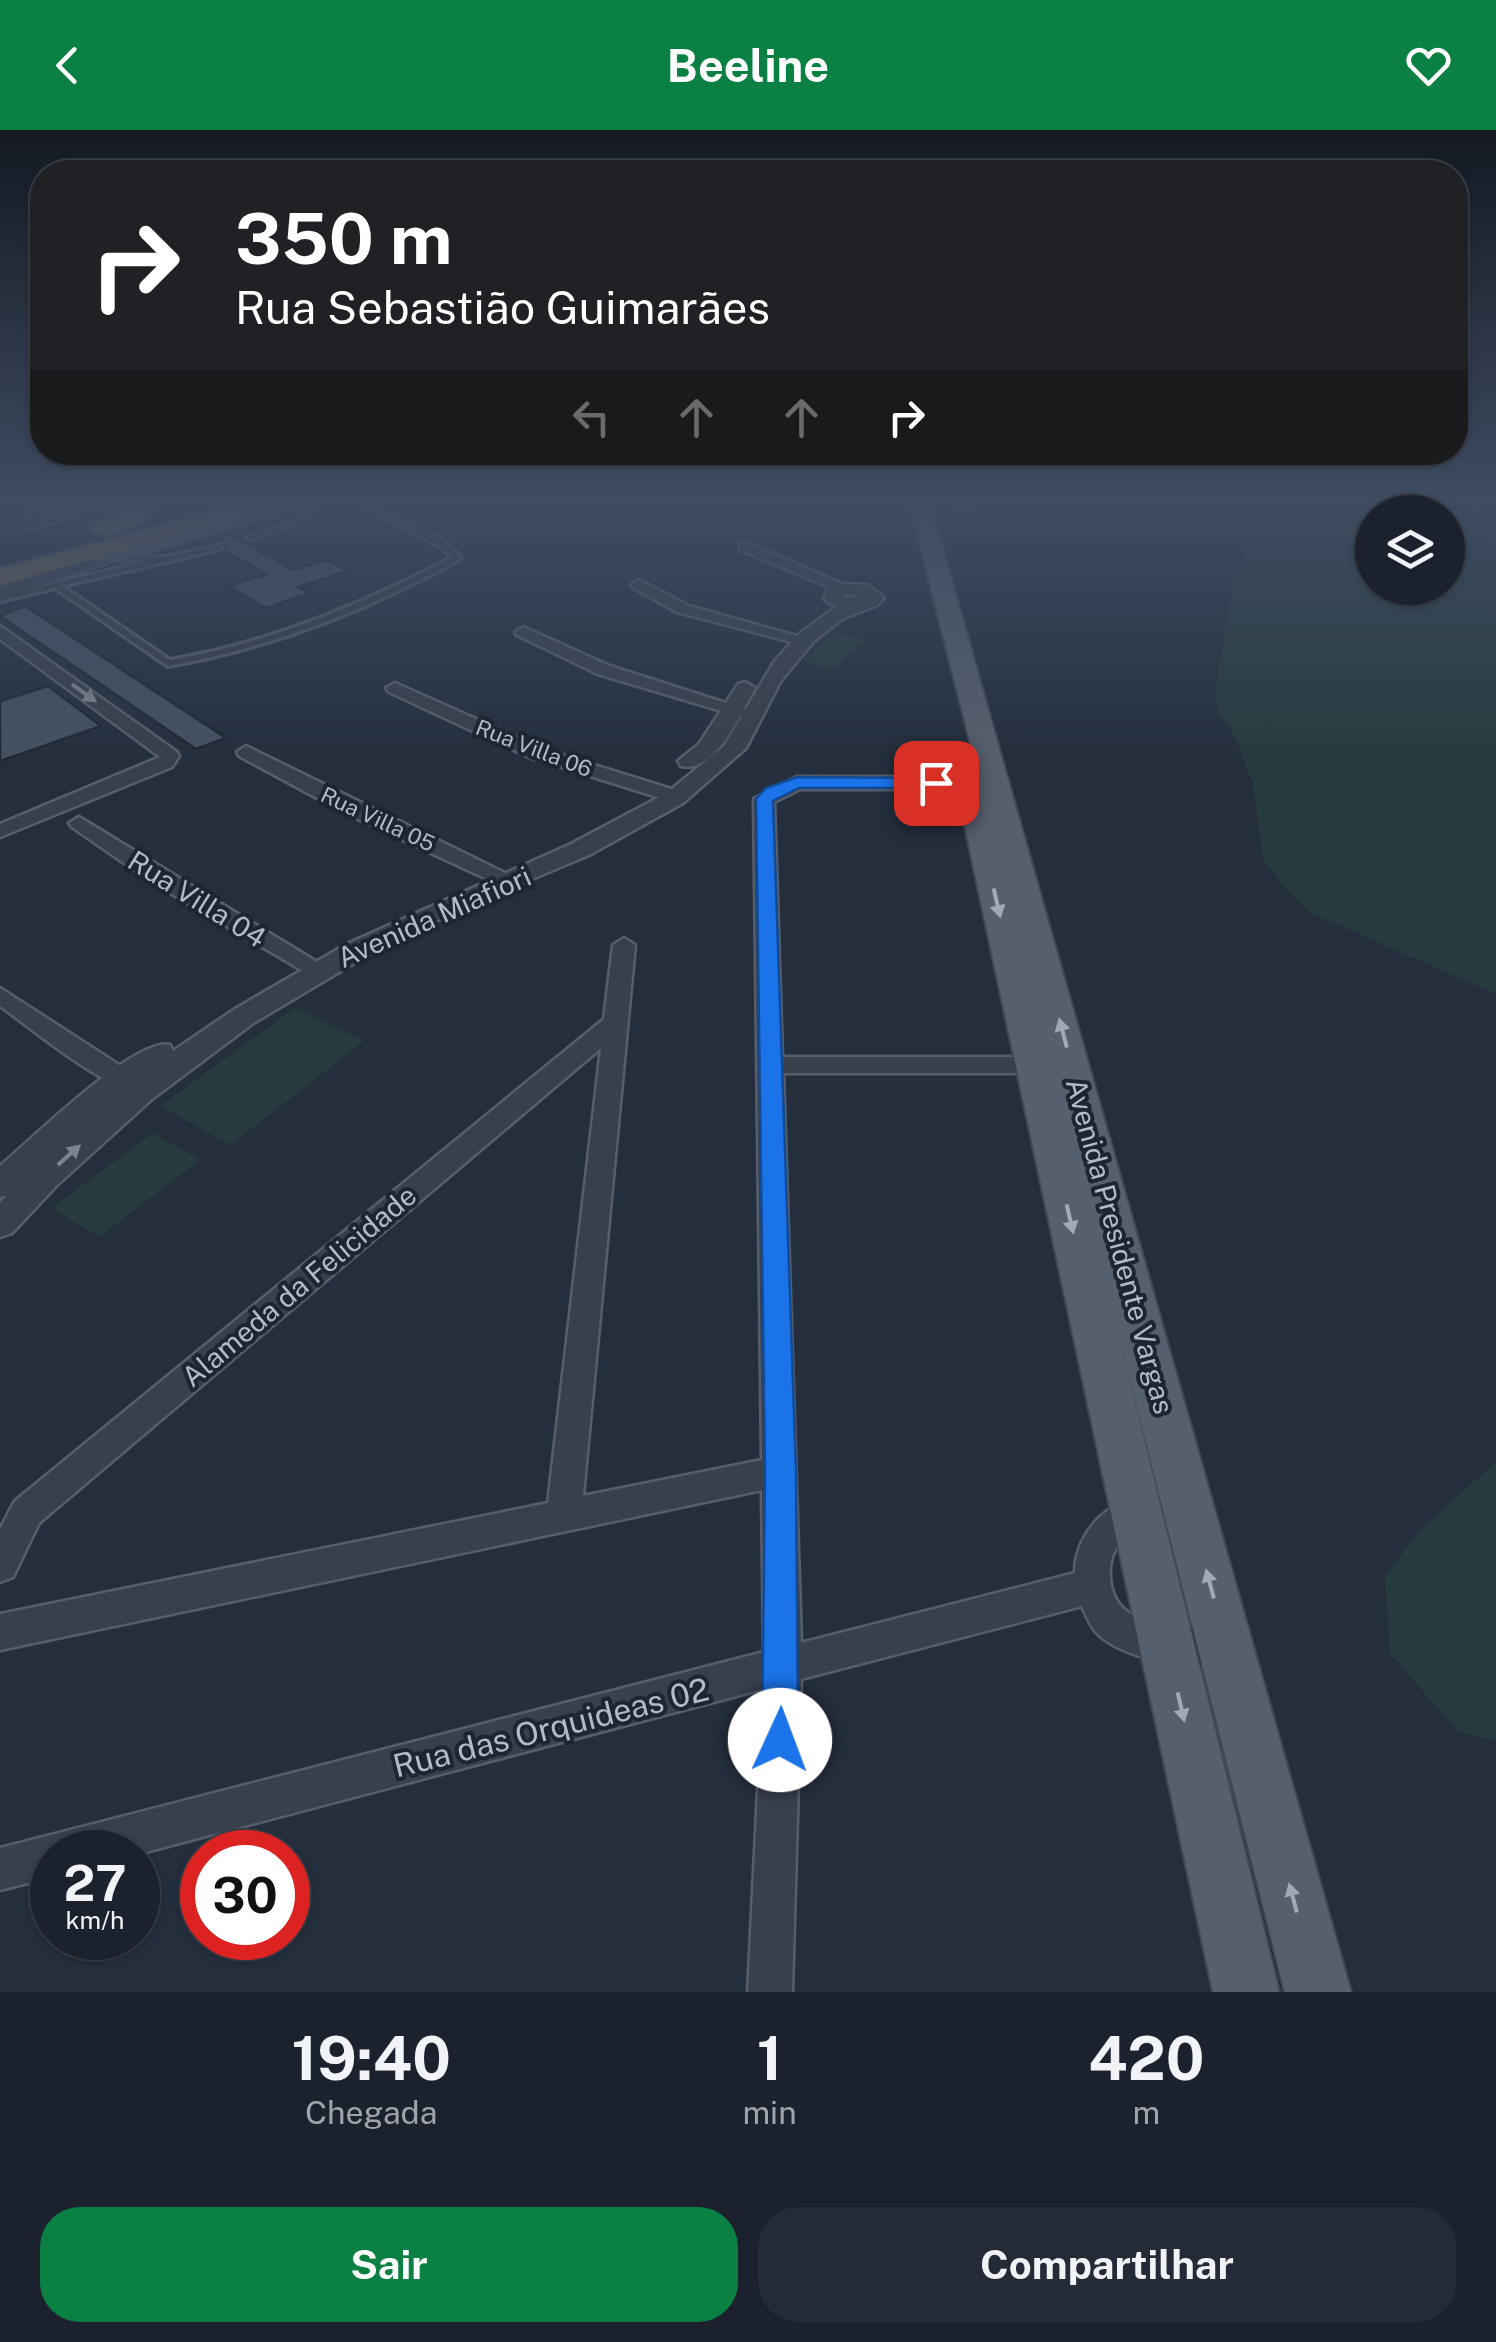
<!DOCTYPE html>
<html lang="pt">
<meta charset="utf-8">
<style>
body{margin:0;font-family:"Public Sans",sans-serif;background:#242a36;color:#f1f3f6;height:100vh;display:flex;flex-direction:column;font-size:38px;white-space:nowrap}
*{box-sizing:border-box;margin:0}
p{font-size:32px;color:#a0a4aa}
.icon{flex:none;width:55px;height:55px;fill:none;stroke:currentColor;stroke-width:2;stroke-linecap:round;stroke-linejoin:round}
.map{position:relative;height:1862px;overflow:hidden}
.drawer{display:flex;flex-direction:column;background:#1b222e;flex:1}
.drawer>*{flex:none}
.hud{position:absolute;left:30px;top:30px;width:1438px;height:305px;border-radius:40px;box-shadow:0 2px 8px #0004,0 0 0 2px #393f4a;background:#202124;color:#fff;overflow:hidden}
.buttons{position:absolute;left:1355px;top:365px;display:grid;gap:20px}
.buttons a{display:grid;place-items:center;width:110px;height:110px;border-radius:50%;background:#1b222e;box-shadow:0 2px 8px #0004,0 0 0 2px #393f4a;font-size:50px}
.speed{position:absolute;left:30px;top:1700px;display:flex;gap:20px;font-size:50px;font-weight:700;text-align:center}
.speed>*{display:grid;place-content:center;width:130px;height:130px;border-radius:50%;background:#1b222e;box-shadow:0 2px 8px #0004,0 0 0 2px #393f4a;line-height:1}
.speed small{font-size:25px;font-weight:400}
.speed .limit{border:15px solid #d22;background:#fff;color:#111}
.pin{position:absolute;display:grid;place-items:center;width:85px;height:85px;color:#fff;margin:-42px;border-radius:20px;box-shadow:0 5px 15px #0006}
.me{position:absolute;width:110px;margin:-55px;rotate:2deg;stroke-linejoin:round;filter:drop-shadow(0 0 8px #0008)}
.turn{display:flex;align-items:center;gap:35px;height:210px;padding:0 40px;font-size:45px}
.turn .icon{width:130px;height:130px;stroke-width:2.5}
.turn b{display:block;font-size:70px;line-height:85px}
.lanes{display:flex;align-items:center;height:95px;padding:0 40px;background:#0003;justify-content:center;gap:50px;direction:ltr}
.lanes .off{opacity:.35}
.eta{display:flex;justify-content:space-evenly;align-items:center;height:170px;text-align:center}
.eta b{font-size:60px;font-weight:700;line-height:70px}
.button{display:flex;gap:20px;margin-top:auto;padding:20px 40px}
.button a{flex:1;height:115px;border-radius:40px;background:#0b8043;color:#fff;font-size:40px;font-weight:700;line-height:115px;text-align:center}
.button a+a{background:#242a36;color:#f1f3f6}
header{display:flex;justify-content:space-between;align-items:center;height:130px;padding:0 40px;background:#0b8043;color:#fff;font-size:45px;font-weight:700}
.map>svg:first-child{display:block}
.green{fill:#263b3e;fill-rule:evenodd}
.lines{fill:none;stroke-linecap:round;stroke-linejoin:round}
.stream{stroke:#394b66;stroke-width:4}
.building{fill:#455061;stroke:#1f2734;stroke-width:2.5}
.service-casing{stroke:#565e6b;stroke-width:6}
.minor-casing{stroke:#565e6b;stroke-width:5}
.tertiary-casing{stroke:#565e6b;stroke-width:5}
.primary-casing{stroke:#414956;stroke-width:4}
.motorway-casing{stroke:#434b58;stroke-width:5}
.service{fill:#38404d;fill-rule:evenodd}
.minor{fill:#38404d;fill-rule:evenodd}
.tertiary{fill:#38404d;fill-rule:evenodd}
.primary{fill:#565f6d;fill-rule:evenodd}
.motorway{fill:#736855;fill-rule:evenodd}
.oneway{fill:#7c8491}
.oneway2{fill:#a1a9b6}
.route{fill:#1a73e8;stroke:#114b97;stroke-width:2.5}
.labels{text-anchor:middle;stroke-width:8;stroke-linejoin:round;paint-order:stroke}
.far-street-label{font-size:22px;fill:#b4bbc8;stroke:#1d2532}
.street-label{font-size:28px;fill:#b4bbc8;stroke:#1d2532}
.near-street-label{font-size:32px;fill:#b4bbc8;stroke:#1d2532}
</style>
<header><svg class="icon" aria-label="back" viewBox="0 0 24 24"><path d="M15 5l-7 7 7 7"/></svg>Beeline<svg class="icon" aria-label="heart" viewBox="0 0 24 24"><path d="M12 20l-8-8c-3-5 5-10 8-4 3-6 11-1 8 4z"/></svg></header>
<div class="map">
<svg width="1496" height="1862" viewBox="0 0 1496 1862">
<rect width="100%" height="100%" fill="#242e3d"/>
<path class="green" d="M1256,371h240v493l-185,-81 -29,-28 -19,-26 -10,-75 -17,-44 -18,-30 -3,-18 13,-81 7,-31 8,-11zM1448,382v76h-76v-76z
M834,502l32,8 -32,29 -33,-8z
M295,878l69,33 -133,104 -71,-39z
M153,1003l47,27 -101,77 -47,-29z
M1496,1332v279l-37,-9 -69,-78 -5,-78 37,-48z"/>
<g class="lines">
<path class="stream" d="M1462,371l28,19 6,19"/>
</g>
<path class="building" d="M228,404l65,36 33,-10 22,11 -50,16 12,6 -44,15 -37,-22 38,-12 -43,-24 -1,-8h-4z
M25,476l201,132 -30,11 -196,-133z
M48,556l53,40 -101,35v-60z"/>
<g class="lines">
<g class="service-casing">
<path id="service" d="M120,371h9l-100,27 -3,-2z
M316,371h7l-28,23 -43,15 -6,-1 45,-16z
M351,371h7l88,41 15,16c-19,13 -42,22 -63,33 -73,35 -150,61 -230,75l-113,-78 -55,13v-4l147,-36 -34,-1h-3v-4l54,1 57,-12v4l-159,37 108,74c100,-17 192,-56 282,-102l-12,-12z"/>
</g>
<g class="minor-casing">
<path id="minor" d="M966,371h16l-14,9h-10v-6z
M740,414h10l104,45 -13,3 -101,-42z
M639,450l50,26 122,34 -8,5 -126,-33 -43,-24 -3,-3z
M0,496l177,126 2,4 -7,11 -172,70v-13l160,-67 -160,-118z
M523,497l87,39 150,48 -9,5 -6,-1 -147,-44 -81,-39 -2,-3z
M395,553l148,66 141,44 3,4 -3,4h-14l-141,-44 -140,-65 -3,-4z
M246,616l277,136 -11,6 -8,-1 -161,-75 -104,-56 -2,-4z
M797,647h173l10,6 -10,6h-170l-26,13 8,255h253l13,8 -13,8h-252l18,570 274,-70c-1,-41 41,-86 83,-70l5,11 -5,11c-23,9 -46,13 -48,43 -4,76 86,48 129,66l6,13 -6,13c-35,14 -115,1 -142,-27 -7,-7 -11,-18 -15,-27l-281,73 -9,313h-44l15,-303 -625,165 -86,-2v25l-52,13v-42l764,-196 -2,-162 -762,160v-36l548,-111 53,-455 -562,475 -26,54 -13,5v-53l15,-28 589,-482 9,-74 11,-7 11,7 -52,551 179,-36 -8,-661z
M79,687l251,153 -12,7 -8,-2 -160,-94 -78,-54 -3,-4z
M0,858l130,84 18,7 4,6 -4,6c-32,9 -119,-65 -148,-85z"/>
</g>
<g class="tertiary-casing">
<path id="tertiary" d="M36,371h75l7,4 -8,5 -61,-4 -14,24h-12l-2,-4z
M106,422l9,5 -3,4 -112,39v-12z
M846,454l22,1 16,13 -7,7 -35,14 -29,23 -33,40 -34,66 -63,55 -94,52 -133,56 -90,45 -111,66 -103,77 -96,87 -44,47 -12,4v-34l7,-8 -7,2v-31c30,-25 136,-130 170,-121l3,6 62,-42 112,-65 224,-100 96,-51 57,-47 50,-84 25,-28 37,-27 -12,-8 4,-10zM848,464l15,4 -20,-1z
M745,552l10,6c-14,24 -39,86 -74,78l-3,-5 21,-17 39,-60z"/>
</g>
<g class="primary-casing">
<path id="primary" d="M287,371h31l-3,4 -201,57h-16l-3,-5 3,-5z
M909,371h20l422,1491h-66l-167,-660 161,660h-66l-263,-1236 4,-6 18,-1z"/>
</g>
<g class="motorway-casing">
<path id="motorway" d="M101,371l44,1 12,7c-12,16 -43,29 -64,24l-4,-5 4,-5 28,-9 -20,-4 -3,-5z
M252,371h38l-4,5 -286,79v-16z"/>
</g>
<use href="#service" class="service"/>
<use href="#minor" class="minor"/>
<use href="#tertiary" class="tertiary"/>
<use href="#primary" class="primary"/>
<use href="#motorway" class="motorway"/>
</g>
<defs><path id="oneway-solid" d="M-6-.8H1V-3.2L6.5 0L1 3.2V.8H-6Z" transform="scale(2.5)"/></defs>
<g class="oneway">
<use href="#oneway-solid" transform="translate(84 563) rotate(36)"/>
<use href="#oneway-solid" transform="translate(69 1025) rotate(-42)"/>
</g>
<g class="oneway2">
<use href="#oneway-solid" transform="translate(997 773) rotate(77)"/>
<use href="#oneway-solid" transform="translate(1063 903) rotate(-105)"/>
<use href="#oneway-solid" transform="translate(1070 1089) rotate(77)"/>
<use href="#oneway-solid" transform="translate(1210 1454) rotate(-105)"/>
<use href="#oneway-solid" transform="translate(1181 1577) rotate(77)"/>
<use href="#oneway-solid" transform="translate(1293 1768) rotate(-105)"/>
</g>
<linearGradient id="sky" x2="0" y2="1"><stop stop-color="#141922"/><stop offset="0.59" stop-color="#3f4c62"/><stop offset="1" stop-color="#3f4c62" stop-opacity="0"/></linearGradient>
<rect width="1496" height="631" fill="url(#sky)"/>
<path class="route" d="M797,647l139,1 8,5 -8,5h-137l-26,13 23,670 2,269 -5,13 -13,5 -12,-5 -6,-13 3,-269 -9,-672 10,-11z"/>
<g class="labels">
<g class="far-street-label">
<text transform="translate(534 618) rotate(21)" y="8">Rua Villa 06</text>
<text transform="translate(378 689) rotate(25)" y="8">Rua Villa 05</text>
</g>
<g class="street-label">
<text transform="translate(197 769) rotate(32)" y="10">Rua Villa 04</text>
<text transform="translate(434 787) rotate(-24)" y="10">Avenida Miafiori</text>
<text transform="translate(1120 1116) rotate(75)" y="10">Avenida Presidente Vargas</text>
<text transform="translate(299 1156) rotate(-40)" y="10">Alameda da Felicidade</text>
</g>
<g class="near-street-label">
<text transform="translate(551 1598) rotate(-14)" y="11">Rua das Orquideas 02</text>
</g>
</g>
</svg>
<div class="buttons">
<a><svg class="icon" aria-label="layers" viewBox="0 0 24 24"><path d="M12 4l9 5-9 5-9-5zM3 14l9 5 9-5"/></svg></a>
</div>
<div class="speed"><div>27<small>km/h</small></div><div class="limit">30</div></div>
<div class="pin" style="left:936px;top:653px;background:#d93025"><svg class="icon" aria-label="arrive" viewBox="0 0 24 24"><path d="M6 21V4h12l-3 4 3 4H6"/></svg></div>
<svg class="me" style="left:780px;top:1610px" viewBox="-20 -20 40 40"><circle r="19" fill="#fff"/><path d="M0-13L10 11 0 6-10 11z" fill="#1a73e8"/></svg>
<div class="hud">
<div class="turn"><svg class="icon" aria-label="right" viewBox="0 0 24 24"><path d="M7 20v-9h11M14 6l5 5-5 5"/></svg><div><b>350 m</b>Rua Sebastião Guimarães</div></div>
<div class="lanes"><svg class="icon off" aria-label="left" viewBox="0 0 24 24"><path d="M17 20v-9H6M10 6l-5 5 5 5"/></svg><svg class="icon off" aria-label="ahead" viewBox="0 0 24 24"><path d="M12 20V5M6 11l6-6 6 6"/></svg><svg class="icon off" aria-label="ahead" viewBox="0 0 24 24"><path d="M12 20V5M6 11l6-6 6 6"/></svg><svg class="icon" aria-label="right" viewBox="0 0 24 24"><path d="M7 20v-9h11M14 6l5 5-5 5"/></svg></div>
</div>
</div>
<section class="drawer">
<div class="eta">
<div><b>19:40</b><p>Chegada</p></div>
<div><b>1</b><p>min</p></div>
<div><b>420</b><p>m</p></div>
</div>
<div class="button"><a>Sair</a><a>Compartilhar</a></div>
</section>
